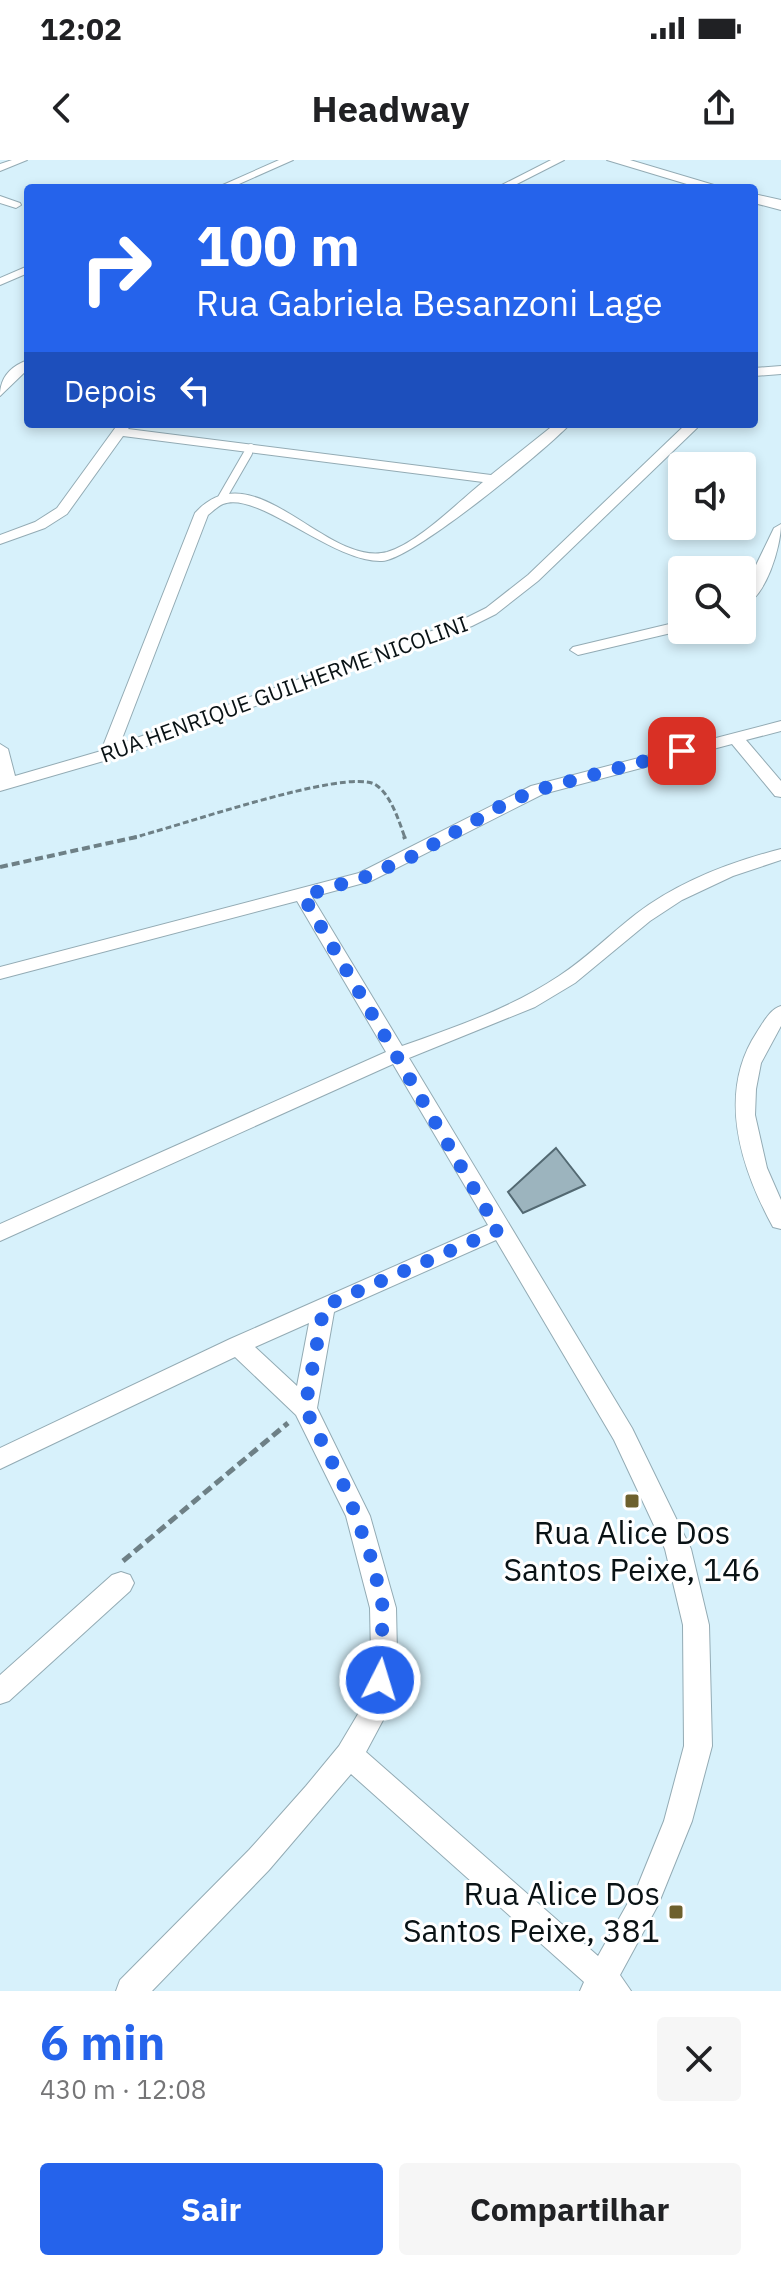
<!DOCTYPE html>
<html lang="pt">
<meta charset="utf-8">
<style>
body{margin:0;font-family:"IBM Plex Sans",sans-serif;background:#f6f6f6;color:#202124;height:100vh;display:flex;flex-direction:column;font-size:30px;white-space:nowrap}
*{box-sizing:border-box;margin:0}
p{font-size:26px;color:#757577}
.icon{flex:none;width:44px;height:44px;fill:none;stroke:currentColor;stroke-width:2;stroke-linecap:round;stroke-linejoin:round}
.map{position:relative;height:1831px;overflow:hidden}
.details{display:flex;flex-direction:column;background:#fff;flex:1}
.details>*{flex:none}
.guide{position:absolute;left:24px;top:24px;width:734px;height:244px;border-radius:8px;box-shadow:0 4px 12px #0003;background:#2563eb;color:#fff;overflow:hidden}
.buttons{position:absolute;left:668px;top:292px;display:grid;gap:16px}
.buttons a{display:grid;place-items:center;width:88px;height:88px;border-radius:8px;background:#fff;box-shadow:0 4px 12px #0003;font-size:40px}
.pin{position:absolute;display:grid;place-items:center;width:68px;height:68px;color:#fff;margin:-34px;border-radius:16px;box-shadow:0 4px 12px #0006}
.me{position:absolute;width:88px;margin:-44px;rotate:5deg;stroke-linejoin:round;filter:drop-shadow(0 0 6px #0008)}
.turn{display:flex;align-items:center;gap:28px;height:168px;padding:0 40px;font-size:36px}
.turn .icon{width:104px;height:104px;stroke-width:2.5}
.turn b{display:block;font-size:56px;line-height:68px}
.then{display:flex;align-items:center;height:76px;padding:0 40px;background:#0003;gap:16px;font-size:30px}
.round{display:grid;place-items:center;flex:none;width:84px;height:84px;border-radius:8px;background:#f6f6f6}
.headline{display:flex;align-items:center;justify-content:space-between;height:136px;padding:0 40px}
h1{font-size:48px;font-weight:800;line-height:60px;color:#2563eb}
.action{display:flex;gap:16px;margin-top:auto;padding:16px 40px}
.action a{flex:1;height:92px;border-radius:8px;background:#2563eb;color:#fff;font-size:32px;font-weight:800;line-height:92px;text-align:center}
.action a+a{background:#f6f6f6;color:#202124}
.status{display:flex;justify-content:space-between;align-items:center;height:56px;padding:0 40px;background:#fff;direction:ltr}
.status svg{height:22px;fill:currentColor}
header{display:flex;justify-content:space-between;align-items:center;height:104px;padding:0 40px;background:#fff;font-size:36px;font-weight:800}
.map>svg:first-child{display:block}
.building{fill:#9cb4be;stroke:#536972;stroke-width:2}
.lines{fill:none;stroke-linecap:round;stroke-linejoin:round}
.lane-far1-casing{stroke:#93abb4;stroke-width:7}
.lane-casing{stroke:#93abb4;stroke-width:10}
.street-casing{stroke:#93abb4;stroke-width:2}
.secondary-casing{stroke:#93abb4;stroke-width:2}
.path-far2{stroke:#6e8086;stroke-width:3;stroke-dasharray:6 3;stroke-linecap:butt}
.path-far1{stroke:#6e8086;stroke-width:4;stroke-dasharray:8 4;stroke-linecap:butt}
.path{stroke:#6e8086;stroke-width:5;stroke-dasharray:10 5;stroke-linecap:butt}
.lane-far1{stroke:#fff;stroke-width:6}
.lane{stroke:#fff;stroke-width:8}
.street{fill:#fff;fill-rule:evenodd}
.secondary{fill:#fff;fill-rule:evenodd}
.route{stroke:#2563eb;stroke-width:14;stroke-dasharray:0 25.2}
.poi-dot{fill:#6d602d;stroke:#fff;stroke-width:3}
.labels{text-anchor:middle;stroke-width:6;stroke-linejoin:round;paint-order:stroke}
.far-street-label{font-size:22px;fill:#091215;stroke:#fff}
.near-poi-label{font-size:32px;fill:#091215;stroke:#fff}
</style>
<div class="status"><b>12:02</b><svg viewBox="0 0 49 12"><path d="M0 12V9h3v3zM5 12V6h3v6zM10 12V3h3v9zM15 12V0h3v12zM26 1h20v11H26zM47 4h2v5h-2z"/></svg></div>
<header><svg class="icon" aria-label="back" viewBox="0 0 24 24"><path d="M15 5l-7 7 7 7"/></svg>Headway<svg class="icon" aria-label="share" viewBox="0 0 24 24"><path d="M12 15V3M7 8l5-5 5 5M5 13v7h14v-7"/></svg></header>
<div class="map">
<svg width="781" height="1831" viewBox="0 0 781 1831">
<rect width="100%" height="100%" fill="#d7f1fb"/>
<path class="building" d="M556,988l29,37 -62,28 -15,-21z"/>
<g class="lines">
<g class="lane-far1-casing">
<path id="lane-far1" d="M247,295l4,-8"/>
</g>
<g class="lane-casing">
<path id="lane" d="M222,338l26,-45"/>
</g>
<g class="street-casing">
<path id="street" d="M12,0h15l-27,11v-7z
M279,0h14l-63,28h-14z
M551,0h13l-55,28h-13z
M0,36l20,7 1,2 -5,3 -16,-5z
M28,106v7l-28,12v-7z
M28,200v9l-28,27c0,-19 11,-30 28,-36z
M781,206v8l-27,2v-8z
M118,264h14l-4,5 363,46 64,-51h15c-24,26 -158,136 -188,137 -49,2 -124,-71 -159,-57 -5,2 -11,8 -15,11l-88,229 342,-124 24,-12 42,-33 157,-150 12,3 -159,153 -42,33 -24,12 -358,132 -114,33v-47l8,5 7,27 86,-25 94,-238c59,-65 131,55 192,39 31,-9 70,-49 96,-70l-360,-46 -56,78 -22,14 -45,16v-9l35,-13 22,-14z
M781,364c0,22 -15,75 -39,82v-12l32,-66z
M682,461l2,9 -106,25 -8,-5 3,-3z
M781,561v10l-35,9 35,41v16l-6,-1 -43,-52 -189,50 -172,87 -59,16 90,149c54,-19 109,-38 157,-70 28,-18 51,-42 77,-62 42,-32 94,-52 145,-65v11l-48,16 -51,24 -32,21 -75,62 -40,24 -126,51 223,370 59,121 18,76 3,121 -20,75 -34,84 -38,70 11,16h-51l4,-9 -233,-208 -82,96 -117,121h-36l4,-11 129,-130 57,-64 33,-40 25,-42 7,-50 -1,-46 -24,-92 -50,-101 -61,-58 -235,112v-21l230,-109 258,-114 -95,-161 -393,177v-17l386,-172 -89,-151 -297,78v-12l359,-94 172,-87zM496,1080l118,200 51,109 18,76 1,121 -20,75 -26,64 -40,71 -232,-204 24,-45 7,-53 -1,-46 -26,-92 -53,-108 17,-96zM309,1163l-12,63 -42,-39z
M781,846v20l-20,37 -5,26 -1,26 12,53 14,32v29l-8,-2c-32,-59 -57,-133 -16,-195 6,-9 13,-23 24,-26z
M121,1412l9,3 4,8 -4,8 -121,110 -9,3v-29l112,-100z"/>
</g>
<g class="secondary-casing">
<path id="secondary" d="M607,0h23l94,28h-24z
M754,34l27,6v10l-27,-7z"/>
</g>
<path class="path-far2" d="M131,678c41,-9 217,-72 245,-53 15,10 23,36 29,53"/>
<path class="path-far1" d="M404,676l1,3
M0,707l141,-31"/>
<path class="path" d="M123,1401l165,-138"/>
<use href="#lane-far1" class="lane-far1"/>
<use href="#lane" class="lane"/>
<use href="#street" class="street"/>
<use href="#secondary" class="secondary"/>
</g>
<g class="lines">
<path class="route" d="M380,1520l3,-72 -10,-45 -26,-71 -42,-84 19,-102 174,-76 -195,-334 62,-19 46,-20 97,-55 29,-12 145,-39"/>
</g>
<g class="poi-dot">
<rect x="624" y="1333" width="16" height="16" rx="4"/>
<rect x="668" y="1744" width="16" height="16" rx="4"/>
</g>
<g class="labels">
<g class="far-street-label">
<text transform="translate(284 529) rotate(-20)" y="8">RUA HENRIQUE GUILHERME NICOLINI</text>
</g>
<g class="near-poi-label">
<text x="632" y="1384">Rua Alice Dos<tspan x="632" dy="37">Santos Peixe, 146</tspan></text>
<text x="660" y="1745" text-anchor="end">Rua Alice Dos<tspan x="660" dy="37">Santos Peixe, 381</tspan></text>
</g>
</g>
</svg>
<div class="buttons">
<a><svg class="icon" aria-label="sound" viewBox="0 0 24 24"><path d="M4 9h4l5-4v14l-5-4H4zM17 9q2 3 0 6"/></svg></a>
<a><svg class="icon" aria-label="search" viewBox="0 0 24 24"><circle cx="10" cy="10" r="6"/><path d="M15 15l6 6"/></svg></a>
</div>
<div class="pin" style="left:682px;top:591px;background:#d93025"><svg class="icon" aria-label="arrive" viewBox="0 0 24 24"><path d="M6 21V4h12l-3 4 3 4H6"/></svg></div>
<svg class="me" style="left:380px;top:1520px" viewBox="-20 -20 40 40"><circle r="17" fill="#2563eb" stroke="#fff" stroke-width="3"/><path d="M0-11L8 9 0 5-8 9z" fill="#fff"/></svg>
<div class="guide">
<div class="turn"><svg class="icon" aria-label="right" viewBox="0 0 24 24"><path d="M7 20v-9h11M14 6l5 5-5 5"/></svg><div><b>100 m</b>Rua Gabriela Besanzoni Lage</div></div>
<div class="then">Depois<svg class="icon" aria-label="left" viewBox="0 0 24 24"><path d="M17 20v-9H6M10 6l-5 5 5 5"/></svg></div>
</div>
</div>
<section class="details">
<div class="headline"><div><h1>6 min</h1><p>430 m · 12:08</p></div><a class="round"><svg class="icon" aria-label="close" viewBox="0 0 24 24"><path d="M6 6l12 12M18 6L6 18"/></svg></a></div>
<div class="action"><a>Sair</a><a>Compartilhar</a></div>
</section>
